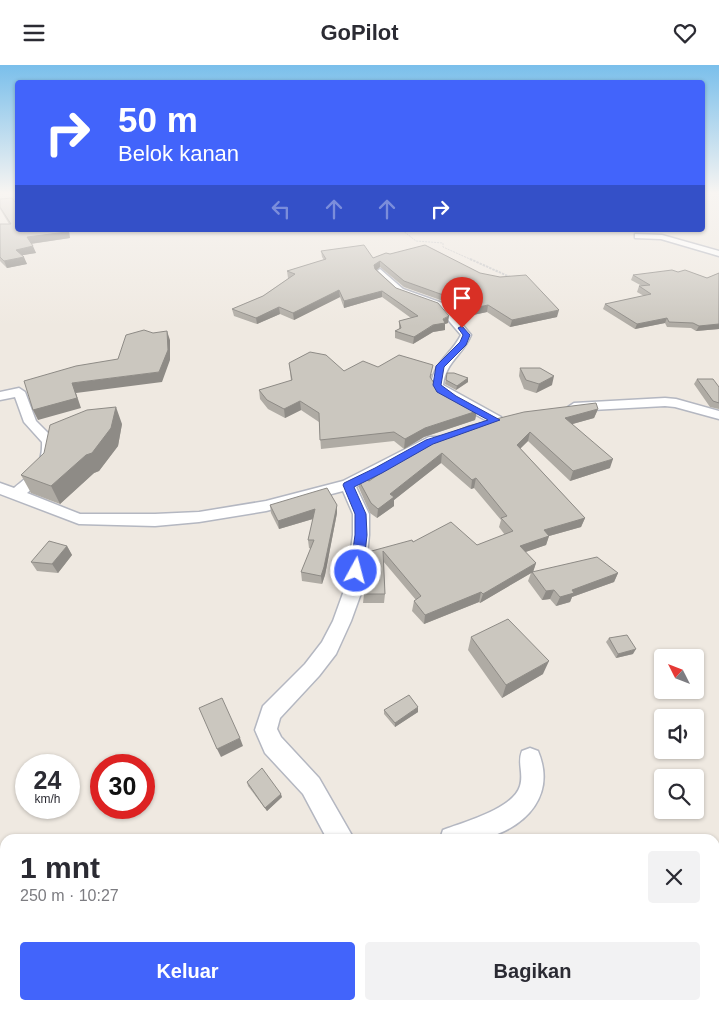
<!DOCTYPE html>
<html lang="id">
<meta charset="utf-8">
<style>
body{margin:0;font-family:Arial,sans-serif;background:#f2f2f3;color:#2b2b33;height:100vh;display:flex;flex-direction:column;font-size:19px;white-space:nowrap}
*{box-sizing:border-box;margin:0}
p{font-size:16px;color:#7c7c81}
.icon{flex:none;width:28px;height:28px;fill:none;stroke:currentColor;stroke-width:2;stroke-linecap:round;stroke-linejoin:round}
.map{position:relative;flex:1;overflow:hidden}
.details{position:absolute;left:0px;top:769px;width:720px;height:176px;display:flex;flex-direction:column;background:#fff;border-radius:15px 15px 0 0;box-shadow:0 1px 4px #0004}
.details>*{flex:none}
.top-card{position:absolute;left:15px;top:15px;width:690px;height:152px;border-radius:5px;box-shadow:0 1px 4px #0004;background:#4264fb;color:#fff;overflow:hidden}
.needle{width:32px;rotate:312deg}
.controls{position:absolute;left:654px;top:584px;display:grid;gap:10px}
.controls a{display:grid;place-items:center;width:50px;height:50px;border-radius:5px;background:#fff;box-shadow:0 1px 4px #0004;font-size:25px}
.speed{position:absolute;left:15px;top:689px;display:flex;gap:10px;font-size:25px;font-weight:700;text-align:center}
.speed>*{display:grid;place-content:center;width:65px;height:65px;border-radius:50%;background:#fff;box-shadow:0 1px 4px #0004;line-height:1}
.speed small{font-size:12px;font-weight:400}
.speed .limit{border:8px solid #d22;background:#fff;color:#111}
.pin{position:absolute;display:grid;place-items:center;width:42px;height:42px;color:#fff;margin:-51px -21px;border-radius:50% 50% 50% 0;rotate:-45deg;box-shadow:0 0 5px #0007}
.pin .icon{rotate:45deg}
.me{position:absolute;width:55px;margin:-28px;rotate:7deg;stroke-linejoin:round;filter:drop-shadow(0 0 4px #0008)}
.turn{display:flex;align-items:center;gap:18px;height:105px;padding:0 20px;font-size:22px}
.turn .icon{width:65px;height:65px;stroke-width:2.5}
.turn b{display:block;font-size:35px;line-height:42px}
.lanes{display:flex;align-items:center;height:48px;padding:0 20px;background:#0003;justify-content:center;gap:25px;direction:ltr}
.lanes .off{opacity:.35}
.round{display:grid;place-items:center;flex:none;width:52px;height:52px;border-radius:5px;background:#f2f2f3}
.overview{display:flex;align-items:center;justify-content:space-between;height:85px;padding:0 20px}
h1{font-size:30px;font-weight:800;line-height:38px}
.cta{display:flex;gap:10px;margin-top:auto;padding:10px 20px}
.cta a{flex:1;height:58px;border-radius:5px;background:#4264fb;color:#fff;font-size:20px;font-weight:800;line-height:58px;text-align:center}
.cta a+a{background:#f2f2f3;color:#2b2b33}
header{display:flex;justify-content:space-between;align-items:center;height:65px;padding:0 20px;background:#fff;font-size:22px;font-weight:800}
.map>svg:first-child{display:block}
.lines{fill:none;stroke-linecap:round;stroke-linejoin:round}
.minor-casing{stroke:#b4b7c1;stroke-width:3}
.path-far1{stroke:#c9c9c9;stroke-width:1;stroke-dasharray:2 1;stroke-linecap:butt}
.path{stroke:#c9c9c9;stroke-width:2;stroke-dasharray:2.5 1;stroke-linecap:butt}
.minor{fill:#fff;fill-rule:evenodd}
.wall{fill:#afaba4}
.shaded-wall{fill:#8e8b86}
.building{fill:#cbc7bf;stroke:#8e8b86}
.route{fill:#4264fb;stroke:#2b41a3}
</style>
<header><svg class="icon" aria-label="menu" viewBox="0 0 24 24"><path d="M4 6h16M4 12h16M4 18h16"/></svg>GoPilot<svg class="icon" aria-label="heart" viewBox="0 0 24 24"><path d="M12 20l-8-8c-3-5 5-10 8-4 3-6 11-1 8 4z"/></svg></header>
<div class="map">
<svg width="719" height="944" viewBox="0 0 719 944">
<rect width="100%" height="100%" fill="#efe9e1"/>
<g class="lines">
<g class="minor-casing">
<path id="minor" d="M635,169l27,1 57,16v5l-58,-17 -26,-1z
M380,204l23,20 42,15 26,31c-8,20 -25,26 -28,50l58,32 1,3 -1,3h-10l-55,-30 -5,-8c4,-25 20,-30 30,-50l-23,-27 -41,-15 -20,-19 -1,-2z
M19,323l6,4 11,29 20,20c1,25 -12,37 -29,52l53,21h75l44,-2 67,-11 77,-20 86,-44h10l2,3 -2,3 -83,44 13,27v21l-5,50 -13,36 -15,33 -17,22 -39,42 -3,11 4,8 38,41 35,61h-27l-24,-45 -38,-41 -10,-23 8,-24 42,-42 17,-22 11,-21 13,-36 7,-50v-21l-10,-23 -77,20 -67,11 -44,4 -76,-2 -79,-30v-11l14,5c18,-15 29,-21 28,-46l-18,-20 -9,-25 -15,3v-8z
M665,333l11,1 43,12v8l-44,-12 -10,-1 -91,5 -6,-4 6,-4z
M530,683l8,3c18,43 -10,75 -52,87 -13,4 -32,1 -46,1l3,-9c21,-8 70,-21 77,-44 4,-13 -3,-23 2,-35z"/>
</g>
<path class="path-far1" d="M11,135l7,-2
M402,165l14,11 27,2v4l29,13"/>
<path class="path" d="M470,194l40,18"/>
<use href="#minor" class="minor"/>
</g>
<path class="wall" d="M0,134l18,31 52,8 -39,6 5,9 -14,2 5,9 -20,4 -7,-7v-37h9l-9,-15z
M321,186l52,7 184,59 -47,10 -23,-15 -28,6 -13,-16 -42,-15 -24,-20 -3,3 19,18 52,35 -3,1v6l-12,2 -20,12 -18,-6v-7l4,-2v-8l12,-3 -29,-21 -38,11 -4,-11 -46,23 -14,-6 -23,10 -23,-8 -2,-7 31,-13 26,-18h-1l-1,-7 37,-11 -2,-3z
M678,207l29,6 12,-5v56l-23,2 -5,-3 -24,-1 -2,-4 -30,6 -32,-20 2,-5 39,-8 -7,-4 2,-6h3l-11,-6 2,-5z
M289,298l55,8 34,-4 54,7 -1,4 5,8 9,9 32,16 -2,9 -51,17 -20,12 -10,-8 -73,8 -2,-27 -18,-12 -16,8 -17,-9 -8,-10 -1,-9 32,-9z
M520,303l32,17 -16,8 -12,-4 -5,-13z
M447,308l21,5v4l-12,8 -11,-6z
M697,314l22,8v22l-9,-2 -16,-23z
M598,344l-4,9 -22,6 38,44 -40,13 -42,-40 -8,7 65,70 -4,9 -32,9 -3,9 -21,7 11,11 -3,9 85,1 -4,9 -42,15 -2,5 -14,4 -6,-7 -8,1 -14,-19 3,-8 -51,30 -1,-1 -55,22 -12,-13 2,-10 2,-1 -33,-39 2,33 -1,9h-21l1,-9 4,-42 45,-10 64,3 28,-10 -6,-8 2,-7 -27,-32 -3,1 -30,-26 -47,37v6l-17,12 -7,-5 -11,-25 -1,-9 11,2 56,-38z
M122,359l-4,22 -19,25 -5,2 -34,31 -29,-11 -10,-18z
M270,440h67v8l-12,62 -3,9 -20,-3 -1,-9 10,-23 -2,-1 -1,-8 5,-21 -34,10 -8,-16z
M67,481l5,9 -14,18 -21,-2 -6,-9z
M471,572l72,37 -41,24 -34,-48z
M609,573l24,16 -17,4 -10,-16z
M384,645l34,2 -23,15 -11,-13z
M247,717l35,15 -15,14 -19,-25z"/>
<path class="shaded-wall" d="M69,165l1,8 -41,6 -2,-7z
M33,181l3,7 -18,3 -2,-6z
M24,192l3,7 -20,4 -3,-7z
M380,196v6l-6,5v-7z
M339,225l1,7 -46,23 -1,-7z
M382,226v6l-38,11v-7z
M488,240l-1,7 -28,6 1,-7z
M279,242l1,7 -23,10 -1,-6z
M559,245l-2,7 -47,10 2,-7z
M449,251l-1,7 -3,1v6l-12,2 -20,12 1,-7z
M667,253l-2,5 -30,6 2,-5z
M719,259v5l-23,2 3,-5z
M167,266l3,9v20l-8,22 -86,11 5,15 -43,12 -5,-10 39,-27 87,-11z
M554,311l-2,9 -16,8 3,-9z
M468,313v4l-12,8 1,-4z
M300,336l1,9 -16,8 -1,-9z
M116,342l6,17 -4,22 -19,25 -5,2 -34,31 -9,-18 35,-31z
M598,344l-4,9 -32,9 3,-9z
M477,346l-2,9 -51,17 -20,12 1,-10 20,-11z
M530,367l-2,9 -13,13 2,-9z
M442,388l-1,10 -47,37v6l-17,12 1,-9 12,-15z
M613,394l-3,9 -40,13 3,-10z
M476,413l-2,10 -3,1 1,-9z
M337,440v8l-12,62 -3,9 -1,-8z
M315,444l1,9 -37,11 -1,-8z
M585,453l-4,9 -32,9 -3,9 -29,10 3,-9 24,-16z
M67,481l5,9 -14,18 -6,-9z
M536,498l-3,9 -53,31 3,-9z
M618,508l-4,9 -42,15 -2,5 -14,4 4,-9 12,-7z
M554,525l-4,9 -8,1 4,-9z
M481,527l-2,10 -55,22 1,-9z
M636,584l-3,5 -17,4 2,-4z
M549,596l-6,13 -41,24 4,-13z
M418,642v5l-23,15v-4z
M240,673l3,8 -22,11 -4,-8z
M281,729l1,3 -15,14 -2,-3z"/>
<path class="building" d="M12,133l6,8v24h49v2l-40,5 6,9 -17,4 8,7 -20,4 -4,-4v-33h11l-11,-17v-8z
M364,180l9,13 13,-5 4,1 35,-9 55,28 20,4 26,-2 33,35 -47,10 -24,-15 -28,6 -14,-15 -42,-15 -24,-20 -6,4 1,4 21,19 42,15 11,13 -6,3 2,4 -12,2 -19,12 -19,-6 6,-3 -2,-7 19,-5 -36,-25 -38,10 -5,-11 -46,23 -14,-6 -23,11 -24,-9 31,-13 32,-22 -8,-3 39,-12 -5,-8z
M672,205l6,2 7,-2 22,8 12,-5v51l-20,2 -6,-3 -24,-1 -2,-4 -30,6 -32,-20 46,-10 -12,-8 11,-1 -17,-10z
M144,265l9,3 14,-2 1,19 -9,22 -87,11 5,15 -44,12 -9,-29 52,-15 42,-7 8,-24z
M310,287l16,3 18,16 19,-10 15,6 21,-12 34,10 -3,12 6,9 9,5 -3,2 35,18 -52,17 -20,11 -11,-7 -74,8 -1,-27 -19,-12 -16,8 -17,-9 -8,-10 33,-10 -3,-17z
M520,303h20l14,8 -15,8 -13,-4z
M447,308h7l14,5 -11,8 -11,-6z
M697,314h16l6,8v16l-6,-2z
M596,338l2,6 -33,9 48,41 -40,12 -43,-39 -13,13 68,73 -41,12 5,6 -29,10 16,17 -53,31 -2,-2 -56,23 -11,-14 7,-5 -38,-45 2,43h-21l4,-42 44,-12 1,2 38,-20 26,23 36,-14 -12,-13 6,-2 -31,-38 -4,2 -30,-27 -52,41 4,3 -16,12 -7,-6 -13,-24 4,-2 7,4 56,-38 43,-17 56,-14z
M116,342l-5,21 -19,25 -6,2 -35,31 -30,-11 23,-22 6,-28 37,-15z
M327,423l10,17 -13,62 -3,9 -20,-4 13,-32h-6l7,-31 -37,12 -8,-16z
M49,476l18,5 -15,18 -21,-2z
M597,492l21,16 -46,17 2,3 -14,4 -6,-7 -8,1 -14,-19z
M508,554l41,42 -43,24 -35,-48z
M627,570l9,14 -18,5 -9,-16z
M409,630l9,12 -23,16 -11,-13z
M222,633l18,40 -23,11 -18,-41z
M262,703l19,26 -16,14 -18,-26z"/>
<linearGradient id="sky" x2="0" y2="1"><stop stop-color="#7abfeb"/><stop offset="0.49" stop-color="#f8f5f2"/><stop offset="1" stop-color="#f8f5f2" stop-opacity="0"/></linearGradient>
<rect width="719" height="261" fill="url(#sky)"/>
<path class="route" d="M462,261l8,9 -4,10 -22,22 -3,18 15,11 44,24 -67,24 -51,29 -28,14 12,27 1,21 -4,36 -2,4h-9l-2,-4 5,-36v-21l-12,-29 1,-2 31,-15 51,-28 62,-20 -51,-28 -4,-7 3,-19 24,-24 3,-7 -5,-7z"/>
</svg>
<div class="controls">
<a><svg class="needle" viewBox="-14 -14 28 28"><path d="M0-13l5 13h-10z" fill="#e53935"/><path d="M0 13l5-13h-10z" fill="#7c7c81"/></svg></a>
<a><svg class="icon" aria-label="sound" viewBox="0 0 24 24"><path d="M4 9h4l5-4v14l-5-4H4zM17 9q2 3 0 6"/></svg></a>
<a><svg class="icon" aria-label="search" viewBox="0 0 24 24"><circle cx="10" cy="10" r="6"/><path d="M15 15l6 6"/></svg></a>
</div>
<div class="speed"><div>24<small>km/h</small></div><div class="limit">30</div></div>
<div class="pin" style="left:462px;top:263px;background:#d93025"><svg class="icon" aria-label="arrive" viewBox="0 0 24 24"><path d="M6 21V4h12l-3 4 3 4H6"/></svg></div>
<svg class="me" style="left:356px;top:506px" viewBox="-20 -20 40 40"><circle r="17" fill="#4264fb" stroke="#fff" stroke-width="3"/><path d="M0-11L8 9 0 5-8 9z" fill="#fff"/></svg>
<div class="top-card">
<div class="turn"><svg class="icon" aria-label="right" viewBox="0 0 24 24"><path d="M7 20v-9h11M14 6l5 5-5 5"/></svg><div><b>50 m</b>Belok kanan</div></div>
<div class="lanes"><svg class="icon off" aria-label="left" viewBox="0 0 24 24"><path d="M17 20v-9H6M10 6l-5 5 5 5"/></svg><svg class="icon off" aria-label="ahead" viewBox="0 0 24 24"><path d="M12 20V5M6 11l6-6 6 6"/></svg><svg class="icon off" aria-label="ahead" viewBox="0 0 24 24"><path d="M12 20V5M6 11l6-6 6 6"/></svg><svg class="icon" aria-label="right" viewBox="0 0 24 24"><path d="M7 20v-9h11M14 6l5 5-5 5"/></svg></div>
</div>
<section class="details">
<div class="overview"><div><h1>1 mnt</h1><p>250 m · 10:27</p></div><a class="round"><svg class="icon" aria-label="close" viewBox="0 0 24 24"><path d="M6 6l12 12M18 6L6 18"/></svg></a></div>
<div class="cta"><a>Keluar</a><a>Bagikan</a></div>
</section>
</div>
